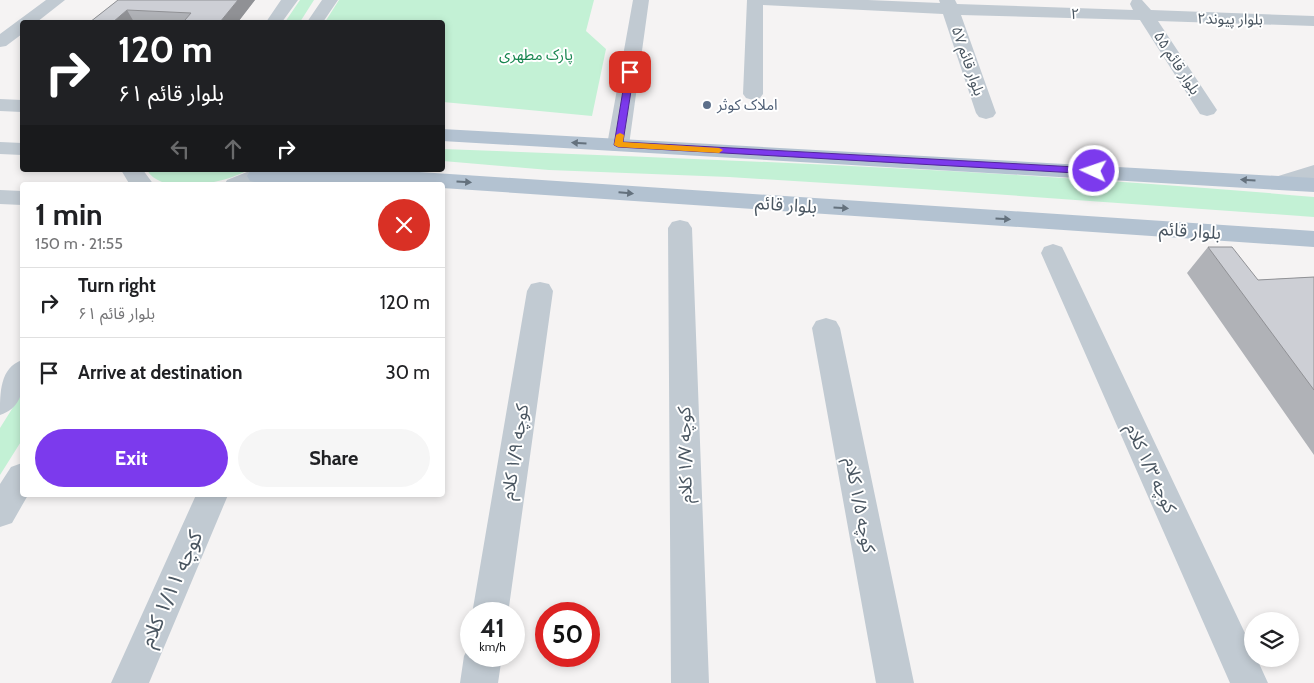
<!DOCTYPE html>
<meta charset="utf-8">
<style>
body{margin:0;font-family:Cabin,"Noto Sans Arabic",sans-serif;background:#f6f6f6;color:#202124;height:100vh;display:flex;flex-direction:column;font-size:19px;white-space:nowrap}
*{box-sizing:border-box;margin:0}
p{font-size:16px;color:#757577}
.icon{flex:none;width:28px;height:28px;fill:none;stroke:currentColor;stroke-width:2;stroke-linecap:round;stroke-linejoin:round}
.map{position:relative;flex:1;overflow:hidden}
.side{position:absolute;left:20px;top:182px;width:425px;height:315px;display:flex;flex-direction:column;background:#fff;border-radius:5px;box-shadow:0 2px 8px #0003}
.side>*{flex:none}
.guide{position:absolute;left:20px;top:20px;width:425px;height:152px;border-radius:5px;box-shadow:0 2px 8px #0003;background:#202124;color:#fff;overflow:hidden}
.fabs{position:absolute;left:1244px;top:612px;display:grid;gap:10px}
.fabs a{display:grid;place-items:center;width:55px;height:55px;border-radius:50%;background:#fff;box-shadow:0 2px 8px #0003;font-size:25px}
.speed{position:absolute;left:460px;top:602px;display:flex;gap:10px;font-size:25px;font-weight:700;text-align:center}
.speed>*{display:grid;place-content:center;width:65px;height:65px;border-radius:50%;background:#fff;box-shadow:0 2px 8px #0003;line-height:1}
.speed small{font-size:12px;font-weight:400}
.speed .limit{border:8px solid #d22;background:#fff;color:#111}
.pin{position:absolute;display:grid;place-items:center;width:42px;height:42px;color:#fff;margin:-21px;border-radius:10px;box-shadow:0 2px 8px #0006}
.me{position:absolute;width:55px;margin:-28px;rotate:273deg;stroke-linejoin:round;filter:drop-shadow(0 0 4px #0008)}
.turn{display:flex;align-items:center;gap:18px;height:105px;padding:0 15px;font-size:22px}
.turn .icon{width:65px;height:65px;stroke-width:2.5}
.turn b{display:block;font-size:35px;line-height:42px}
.lanes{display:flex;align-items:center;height:48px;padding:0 15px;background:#0003;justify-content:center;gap:25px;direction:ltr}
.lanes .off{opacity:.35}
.round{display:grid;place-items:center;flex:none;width:52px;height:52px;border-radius:26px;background:#f6f6f6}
.overview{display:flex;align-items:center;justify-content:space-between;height:85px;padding:0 15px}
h1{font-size:30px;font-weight:700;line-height:38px}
.primary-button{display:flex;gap:10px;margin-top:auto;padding:10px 15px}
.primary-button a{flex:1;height:58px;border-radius:30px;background:#7c3aed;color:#fff;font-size:20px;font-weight:700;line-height:58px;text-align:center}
.primary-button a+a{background:#f6f6f6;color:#202124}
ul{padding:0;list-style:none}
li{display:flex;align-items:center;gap:15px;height:70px;padding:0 15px;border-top:1px solid #e0e0e0}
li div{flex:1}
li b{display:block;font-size:19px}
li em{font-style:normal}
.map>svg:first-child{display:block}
.green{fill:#c3f1d5}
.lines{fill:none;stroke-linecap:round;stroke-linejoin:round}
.minor{fill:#c1cad2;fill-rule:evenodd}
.major{fill:#b3c2d1;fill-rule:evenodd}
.wall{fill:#b0b2b7}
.shaded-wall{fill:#909195}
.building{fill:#cdcfd5;stroke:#909195}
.oneway{fill:#64717d}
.route{fill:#7c3aed;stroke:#51269a}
.slow{fill:#f59e0b}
.service-dot{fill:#5c6f8a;stroke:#fff;stroke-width:2}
.labels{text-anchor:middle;stroke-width:4;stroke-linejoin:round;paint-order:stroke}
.far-street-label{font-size:15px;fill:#4a5661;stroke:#fff}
.far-park-label{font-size:15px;fill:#17864f;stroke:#fff}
.far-service-label{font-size:15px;fill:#4e5e75;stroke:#fff;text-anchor:start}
.street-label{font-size:18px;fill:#4a5661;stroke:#fff}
.near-street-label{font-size:21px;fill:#4a5661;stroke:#fff}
</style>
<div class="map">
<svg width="1314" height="683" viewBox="0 0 1314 683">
<rect width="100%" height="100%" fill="#f5f3f3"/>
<path class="green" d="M300,0h14l-14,22h-15z
M339,0h255l-8,31 20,18 -14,67 -149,-14 -1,-80h-117z
M443,149c289,11 582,22 871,48v20l-392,-28 -193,-12 -180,-7 -106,-9z
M147,170h101c-22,13 -86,27 -101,0z
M22,393v47l-22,35v-47z"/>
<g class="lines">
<path class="minor" d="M46,0h19l-28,22h-15v12l-16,12 -6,1v-13z
M281,0h17l-16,22h-16z
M322,0h16l-15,22h-16z
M633,0h16l-20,145 -3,5 -8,1 -8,-1 -3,-5z
M747,0h121l72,3 -1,-3h16l2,4 176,6 -3,-6 2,-4h10l9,10 163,6v10l-156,-5 59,89 -3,4 -7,2 -7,-2 -60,-94 -179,-5 35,98 -3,4 -7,2 -7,-2 -3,-4 -33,-99 -180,-9v89l-3,4 -7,2 -7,-2 -3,-4z
M0,99l22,1v12l-22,-1z
M0,142l22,1v12l-22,-1z
M1314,165v14l-31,10 -8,-2 -3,-5 3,-5z
M121,170h22l11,15h-24z
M252,170h25c-12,18 -34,15 -53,15l3,-5z
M0,190l22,1v14l-22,-1z
M680,220l8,2 4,6 17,455h-38l-3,-455 4,-6z
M1053,244l9,3 3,6 187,395v11h5l11,24h-38l-189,-430 3,-6z
M540,282l9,2 4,7 -45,323h-36l55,-323 4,-7z
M826,318l10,3 4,7 74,355h-38l-64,-355 4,-7z
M22,360c3,22 3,47 -22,55 0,-23 0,-47 22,-55z
M22,463v32h6l-16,28 -12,4v-43l11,-17z
M196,495h32l-79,188h-38z
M471,642v14h31l-4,27h-38l4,-27z"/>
<path class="major" d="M442,129l872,49v14l-872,-51z
M254,170h135l925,61v16l-872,-59v-3l-184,-2 -8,-2 -3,-5 3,-5z"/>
</g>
<path class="wall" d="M118,0h137l-17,22h-148z
M1208,247l50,33 56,-3v178l-127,-182z"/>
<path class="shaded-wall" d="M238,0h17l-17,22h-18z
M127,10l7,12h-21z"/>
<path class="building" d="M118,0h120l-18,22h-31l-4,-2 6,-7 -64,-3 -14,12h-23z
M1208,247h24l26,33 56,-3v113z"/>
<defs><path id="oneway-solid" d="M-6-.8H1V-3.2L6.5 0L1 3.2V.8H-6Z" transform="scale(1.25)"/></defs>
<g class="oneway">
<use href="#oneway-solid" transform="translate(579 143) rotate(-177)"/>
<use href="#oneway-solid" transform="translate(1248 180) rotate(-177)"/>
<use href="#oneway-solid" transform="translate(464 182) rotate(4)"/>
<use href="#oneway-solid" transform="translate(626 193) rotate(5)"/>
<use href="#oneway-solid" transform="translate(841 208) rotate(4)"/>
<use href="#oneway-solid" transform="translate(1003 219) rotate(4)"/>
</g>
<path class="route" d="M630,70l4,2 -11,70 471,26 4,3 -4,3 -476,-27 -4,-2 12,-73z"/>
<path class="slow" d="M620,133l4,2 -1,7 96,6 4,2 -4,3 -101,-6 -4,-2 2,-10z"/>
<circle class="service-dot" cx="707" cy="105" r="5"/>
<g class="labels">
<g class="far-street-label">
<text transform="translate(1075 14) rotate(2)" y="5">۲</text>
<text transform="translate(1230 19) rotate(1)" y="5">بلوار پیوند۲</text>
<text transform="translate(968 61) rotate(71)" y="5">بلوار قائم ۵۷</text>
<text transform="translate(1177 63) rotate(57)" y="5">بلوار قائم ۵۵</text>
</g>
<g class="far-park-label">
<text x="536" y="60">پارک مطهری</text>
</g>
<g class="far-service-label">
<text x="717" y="110">املاک کوثر</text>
</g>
<g class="street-label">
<text transform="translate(786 205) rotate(4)" y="6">بلوار قائم</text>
<text transform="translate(1190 231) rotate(4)" y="6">بلوار قائم</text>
<text transform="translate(515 452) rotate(-81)" y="6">کوچه ۱/۹ کلام</text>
<text transform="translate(685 455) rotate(-91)" y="6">کوچه ۱/۷ کلام</text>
<text transform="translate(1151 468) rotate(65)" y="6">کوچه ۱/۳ کلام</text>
<text transform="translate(860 505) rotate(79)" y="6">کوچه ۱/۵ کلام</text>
</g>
<g class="near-street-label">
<text transform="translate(171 589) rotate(-66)" y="7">کوچه ۱/۱۱ کلام</text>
</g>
</g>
</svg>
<div class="fabs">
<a><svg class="icon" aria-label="layers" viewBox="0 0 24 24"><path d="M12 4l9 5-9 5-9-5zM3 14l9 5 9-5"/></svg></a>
</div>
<div class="speed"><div>41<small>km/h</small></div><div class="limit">50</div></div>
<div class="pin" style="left:630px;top:72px;background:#d93025"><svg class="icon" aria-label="arrive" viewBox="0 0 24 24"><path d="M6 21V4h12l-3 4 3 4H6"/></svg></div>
<svg class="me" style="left:1094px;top:171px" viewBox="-20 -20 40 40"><circle r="17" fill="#7c3aed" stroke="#fff" stroke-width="3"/><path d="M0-11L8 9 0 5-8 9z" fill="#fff"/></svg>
<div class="guide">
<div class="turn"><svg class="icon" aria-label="right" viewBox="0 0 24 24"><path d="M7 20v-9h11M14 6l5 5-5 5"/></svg><div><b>120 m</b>بلوار قائم ۶۱</div></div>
<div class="lanes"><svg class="icon off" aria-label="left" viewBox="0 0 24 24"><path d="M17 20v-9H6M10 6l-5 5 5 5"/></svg><svg class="icon off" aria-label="ahead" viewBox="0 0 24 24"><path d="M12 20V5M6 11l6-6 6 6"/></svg><svg class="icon" aria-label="right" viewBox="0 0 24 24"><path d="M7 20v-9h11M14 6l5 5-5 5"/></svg></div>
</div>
<section class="side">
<div class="overview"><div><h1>1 min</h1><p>150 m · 21:55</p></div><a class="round" style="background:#d93025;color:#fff"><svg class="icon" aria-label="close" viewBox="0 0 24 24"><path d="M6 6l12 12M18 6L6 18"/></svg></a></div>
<ul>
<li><svg class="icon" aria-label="right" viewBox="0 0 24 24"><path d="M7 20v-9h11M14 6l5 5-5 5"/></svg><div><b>Turn right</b><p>بلوار قائم ۶۱</p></div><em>120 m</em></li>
<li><svg class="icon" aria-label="arrive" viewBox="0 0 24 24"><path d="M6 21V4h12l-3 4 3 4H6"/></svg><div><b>Arrive at destination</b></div><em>30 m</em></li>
</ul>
<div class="primary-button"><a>Exit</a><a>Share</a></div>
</section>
</div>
